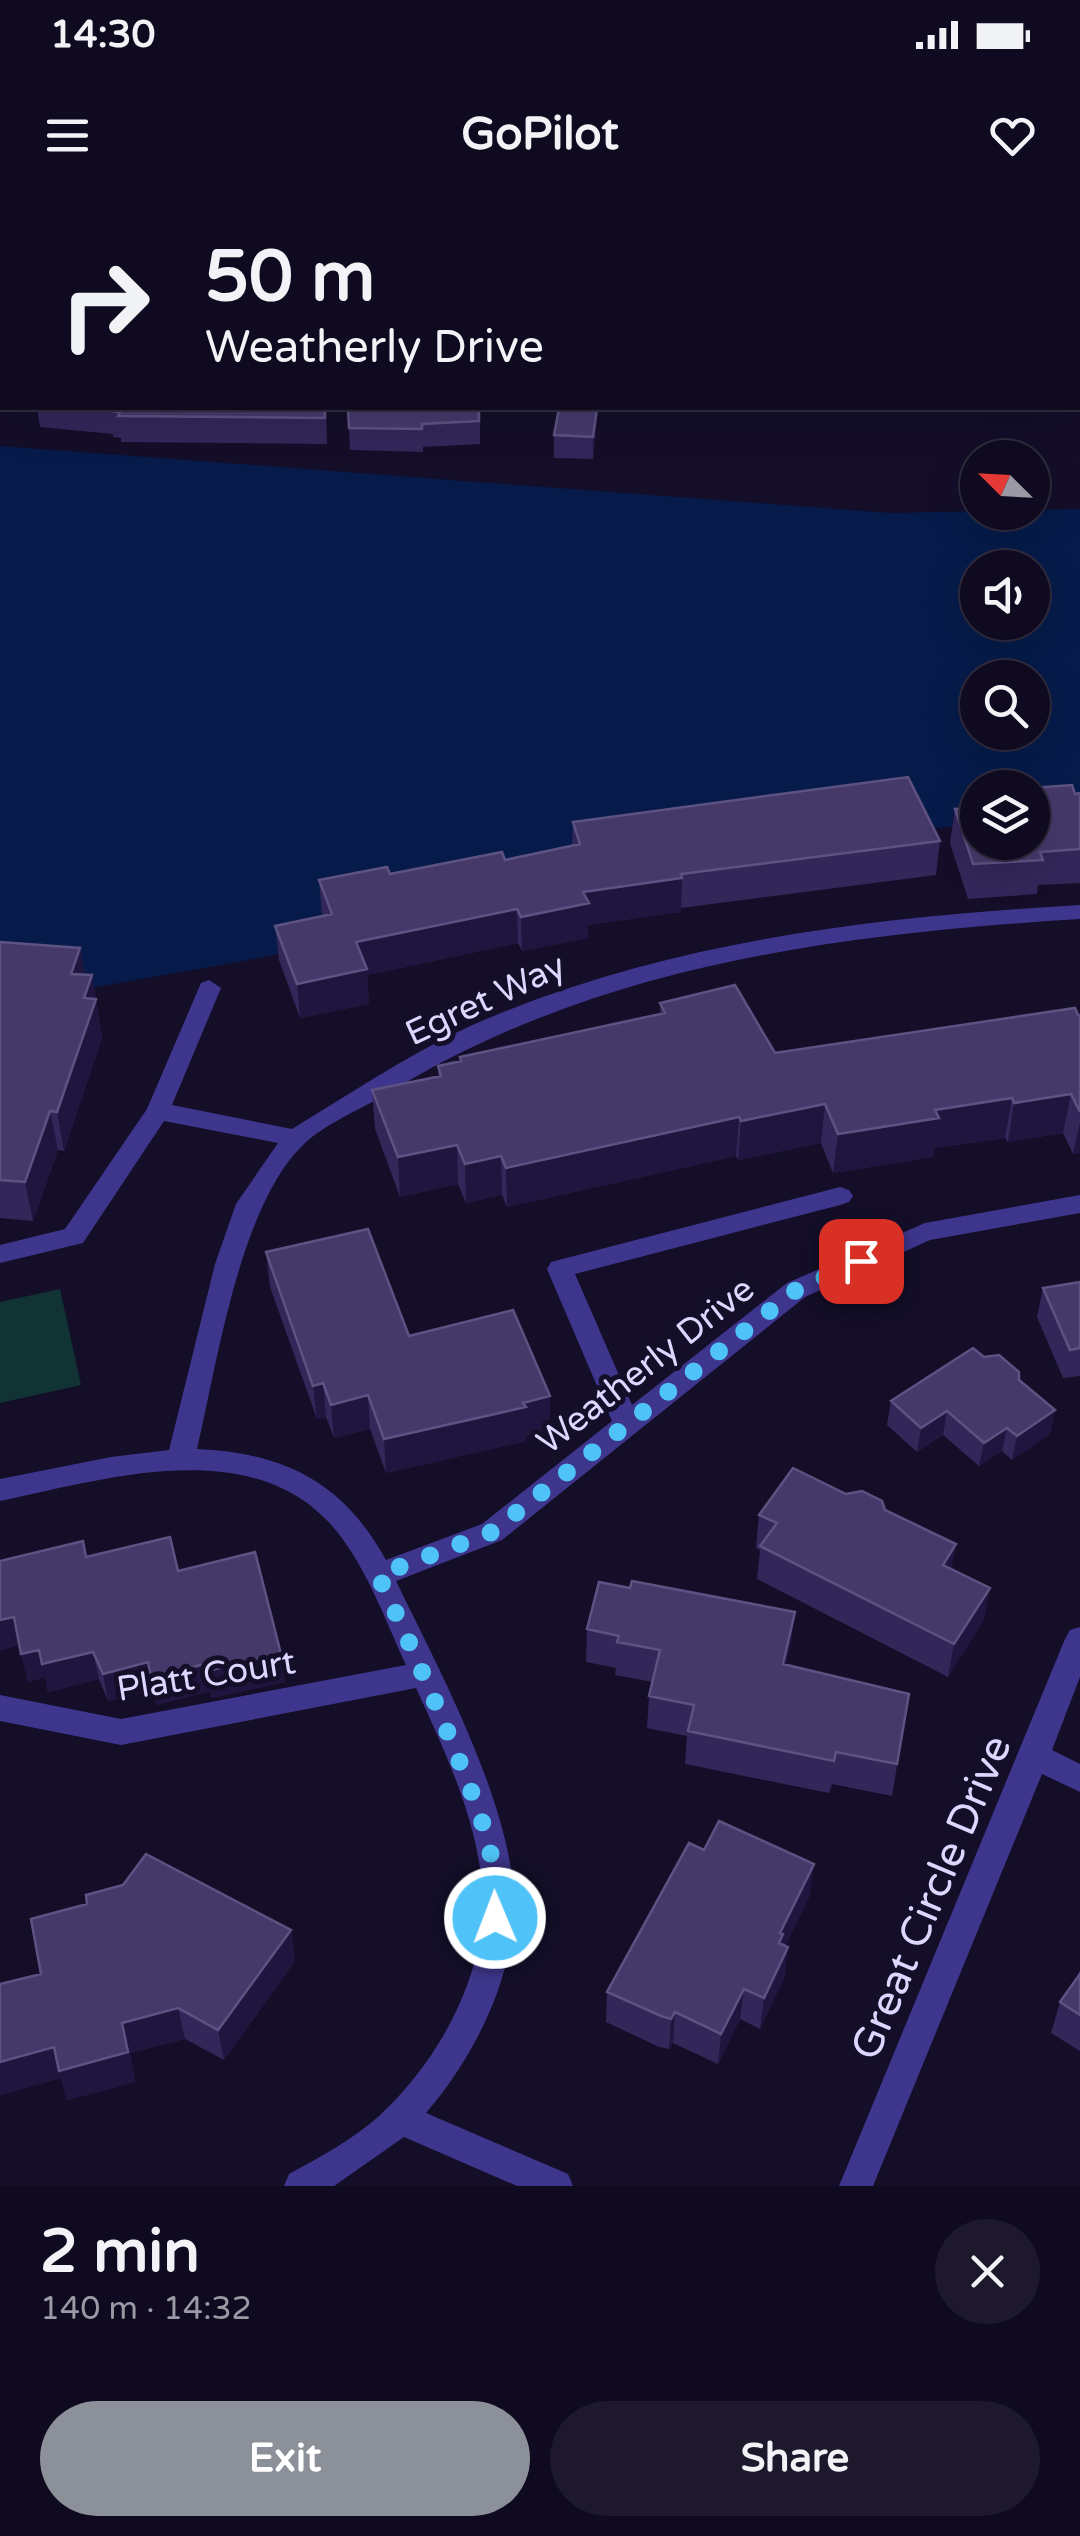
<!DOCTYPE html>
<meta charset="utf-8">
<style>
body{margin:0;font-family:"Varela Round",sans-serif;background:#1d182c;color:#f1f3f6;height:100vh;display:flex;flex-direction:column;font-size:38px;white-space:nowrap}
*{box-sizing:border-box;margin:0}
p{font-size:32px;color:#9b9aa4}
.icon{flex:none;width:55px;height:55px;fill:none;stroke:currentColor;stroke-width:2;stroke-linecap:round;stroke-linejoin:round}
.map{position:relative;height:1986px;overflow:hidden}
.side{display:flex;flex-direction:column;background:#0f0a1f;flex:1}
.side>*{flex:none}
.guide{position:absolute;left:0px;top:0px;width:1080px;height:210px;box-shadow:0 10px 40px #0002,0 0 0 2px #2f2b3d;background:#0f0a1f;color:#f1f3f6;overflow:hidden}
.needle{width:65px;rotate:294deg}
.fabs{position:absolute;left:960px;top:240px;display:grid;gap:20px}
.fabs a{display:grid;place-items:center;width:90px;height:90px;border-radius:50%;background:#0f0a1f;box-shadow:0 10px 40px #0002,0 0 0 2px #2f2b3d;font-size:50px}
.pin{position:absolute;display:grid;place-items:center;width:85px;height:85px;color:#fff;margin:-42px;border-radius:20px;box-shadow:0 5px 15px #0006}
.me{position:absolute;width:110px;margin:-55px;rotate:359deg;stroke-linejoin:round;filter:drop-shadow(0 0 8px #0008)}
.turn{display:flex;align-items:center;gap:35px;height:210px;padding:0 40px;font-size:45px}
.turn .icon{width:130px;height:130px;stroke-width:2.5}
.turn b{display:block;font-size:70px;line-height:85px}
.round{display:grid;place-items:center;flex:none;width:105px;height:105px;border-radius:52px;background:#1d182c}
.overview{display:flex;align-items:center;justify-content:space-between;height:170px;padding:0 40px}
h1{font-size:60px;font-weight:700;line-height:75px}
.cta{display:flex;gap:20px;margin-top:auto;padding:20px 40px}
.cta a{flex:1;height:115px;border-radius:60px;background:#8c9099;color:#fff;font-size:40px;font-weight:700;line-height:115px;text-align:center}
.cta a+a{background:#1d182c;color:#f1f3f6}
.status{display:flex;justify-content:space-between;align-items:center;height:70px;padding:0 50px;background:#0f0a1f;direction:ltr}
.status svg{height:28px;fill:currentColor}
header{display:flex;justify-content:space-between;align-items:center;height:130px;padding:0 40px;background:#0f0a1f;font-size:45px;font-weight:700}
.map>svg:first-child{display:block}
.green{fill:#113334}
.water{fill:#061b4a;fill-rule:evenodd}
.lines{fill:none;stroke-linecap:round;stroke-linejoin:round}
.minor{fill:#3e368c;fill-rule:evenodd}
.wall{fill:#332659}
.shaded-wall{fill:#1f153e}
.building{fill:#45396a;stroke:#5d5282;stroke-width:2.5}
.route{stroke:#4fc3f7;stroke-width:18;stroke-dasharray:0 32.4}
.labels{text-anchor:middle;stroke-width:10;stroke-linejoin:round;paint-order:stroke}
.street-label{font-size:35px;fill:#ddd6ff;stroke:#140e29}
.near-street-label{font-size:42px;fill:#ddd6ff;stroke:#140e29}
</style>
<div class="status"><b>14:30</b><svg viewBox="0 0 49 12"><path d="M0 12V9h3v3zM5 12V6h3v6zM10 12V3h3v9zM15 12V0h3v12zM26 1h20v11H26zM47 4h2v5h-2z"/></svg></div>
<header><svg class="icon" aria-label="menu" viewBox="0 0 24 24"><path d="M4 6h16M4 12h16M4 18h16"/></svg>GoPilot<svg class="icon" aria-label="heart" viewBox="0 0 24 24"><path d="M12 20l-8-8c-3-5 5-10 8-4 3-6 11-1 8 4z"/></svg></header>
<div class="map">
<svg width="1080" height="1986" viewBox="0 0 1080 1986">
<rect width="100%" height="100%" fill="#140e29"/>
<path class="green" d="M60,1089l21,96 -81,18v-101z"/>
<path class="water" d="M0,0h1080v88l-2,-86h-1076v27z
M0,246l890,67 190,-4v307l-47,3 -1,-31h-54l-1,36 -109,11 -614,124 -254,45zM978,368h54v54h-54zM978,478h54v54h-54z"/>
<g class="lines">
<path class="minor" d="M1080,705v14c-241,15 -482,45 -692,174 -25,15 -65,32 -84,51 -64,60 -87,220 -107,305 88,4 146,33 189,111l96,-36 130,-103 -65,-152 4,-7 289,-75 9,3 4,6 -4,6 -9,3 -265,69 57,131 155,-122 138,-60 155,-28v18l-150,27 -125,57 -303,243 -106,41c42,86 107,208 117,303 8,81 -36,170 -87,229l142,61 5,12h-56l-113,-49 -70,49h-50l5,-12c31,-17 63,-34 90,-58 61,-56 111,-147 103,-232 -6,-67 -38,-135 -66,-196l-295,57 -121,-24v-26l121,24 285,-54c-19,-41 -35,-86 -62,-124 -79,-112 -233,-63 -344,-40v-22l111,-22 58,-7 46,-186 21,-60 42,-61 -114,-22 -81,122 -83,20v-18l65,-16 82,-120 54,-126 8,-3 12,8 -49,117 120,24c63,-38 124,-80 192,-109 189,-80 393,-103 596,-115z
M1080,1427v50l-28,73 28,14v28l-38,-18 -169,412h-34l226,-547 5,-9z"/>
</g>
<path class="wall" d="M37,208h289l1,36 -206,-2v-4l-8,-1v-3l-73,-7z
M348,208h132v36l-57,3v5l-73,-2z
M559,208h39l-5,51 -39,-1v-23z
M1080,593v90l-42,2 -1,9 -69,5 -18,-56 5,-34 23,33 97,-48z
M573,622l367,19 -4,34 -255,33v4l-93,13v13l-66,13 -4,-8 -151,32 2,29 -69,14 -21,-58 -4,-34 47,-10 -3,-36 71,-6 115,-14 67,-14z
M0,742l80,6 5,27h7l10,63 -38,113 -6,-1 -25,71 -33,-3z
M660,803l115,50 305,-38v138l-7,1 -10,-21 -55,9 -3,-4 -71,10 -1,9 -100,16 -12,-30 -83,17 -2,-4 -229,51 -5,-12 -36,8 -8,-19 -58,13 -25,-68 -3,-39 66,-14v-10l22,-5v-4l200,-43z
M266,1052l143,84 141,60v34l-24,6v5l-140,32 -16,-44 -36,9 -8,-21 -9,2 -47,-132z
M1080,1082v94l-17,2 -26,-61 6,-29z
M984,1157l35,23 36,30 -5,24 -38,26 -10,-9 -23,15 -36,-31 -26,17 -30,-27 4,-24z
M846,1294l39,16 66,59 39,19 -7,33 -35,56 -191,-98 3,-29 -4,-2 3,-33z
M86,1357l92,14 107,111 -74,16 -1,-7 -54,14 -3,-15 -45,11 -9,-22 -51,13 -3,-15 -17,5 -8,-37 -20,5z
M630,1388l165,24 -9,52 123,30 -17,102 -60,-12 -3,9 -144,-29 2,-28 -40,-8 2,-32 3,-14 -37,-7 1,-7 -30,-6 1,-33z
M810,1695l-25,51 3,1 -4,31 -24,51 -20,-10 -22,45 -45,-21 -4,6 -10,-2 -53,-25 1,-30z
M291,1730l4,31 -71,99 -39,-21 -55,14 5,29 -68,18 -6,-22 -61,17v-111z
M1080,1769v82l-29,-18 9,-31 19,-27z"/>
<path class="shaded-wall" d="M2,181v27h2l-4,1v-27z
M597,208v15l-4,36v-22z
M682,678l-1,34 -93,13v13l-66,13 -1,-34 62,-25z
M517,709l1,34 -151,32 2,29 -69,14 -3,-34 59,-42z
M80,748l7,39 -16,-13z
M92,775l10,63 -38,113 -7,-39 27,-114z
M1071,894l-8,39 -55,9 6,-39z
M1012,898l-7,40 -71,10 -1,9 -100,16 5,-39 97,-24z
M825,904l-4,39 -83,17 3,-39z
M50,911l8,39 -25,71 -8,-39z
M739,917l-3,39 -229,51 -1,-39z
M1080,922v31l-7,1z
M457,945l1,39 -58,13 -2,-40z
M501,956l1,39 -36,8 -1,-39z
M323,1183l3,34 -9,2 -4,-33z
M368,1195l2,34 -36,9 -3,-33z
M550,1196v34l-24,6v5l-140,32 -2,-34z
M1055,1210l-5,24 -38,26 5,-24z
M947,1211l-4,24 -26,17 4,-24z
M1007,1228l-5,23 -23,15 5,-23z
M956,1344l-6,34 -7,-13z
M990,1388l-7,33 -35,56 6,-33z
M795,1412l-4,33 -12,51 4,-32z
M14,1417l7,28 -21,5v-30z
M39,1450l54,2 6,27 -51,13 -3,-15 -17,5 -7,-28z
M281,1454l4,28 -74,16 -4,-27z
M148,1462l5,28 -45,11 -5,-27z
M205,1464l5,27 -54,14 -5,-27z
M814,1664l-4,31 -29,58 -2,12 1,-32z
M291,1730l4,31 -71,99 -6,-30z
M788,1747l-4,31 -24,51 4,-31z
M744,1789l-4,30 -22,45 3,-30z
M178,1808l7,31 -55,14 5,29 -68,18 -6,-22 -61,17v-33l122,-39z
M675,1812l-2,31 -4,6 2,-30z"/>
<path class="building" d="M0,149h2v32l-2,1z
M103,208h222v10l-207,-2 2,-4 -10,-1 1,-3z
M348,208h131v13l-57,3v5l-73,-1z
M559,208h38l-4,29 -39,-2z
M908,577l32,64 -259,33 1,4 -99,14 6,11 -68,14 -4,-8 -161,33 11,27 -70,15 -22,-58 57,-12 -13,-34 68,-13 3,7 112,-22 3,8 75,-16 -7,-22z
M1072,585l3,9 5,-1v56l-40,3 3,8 -70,4 -18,-55 23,-1v34h54v-54z
M0,742l80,6 -9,26 21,1 -8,23 12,1 -39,113 -7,-1 -25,71 -25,-2z
M735,785l40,68 300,-45 3,7h2v97l-9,-18 -57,9 -2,-5 -77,12 4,8 -101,16 -13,-30 -84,17 -2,-4 -233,51 -5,-12 -36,8 -8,-19 -59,12 -26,-67 69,-14 -3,-10 23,-5 -1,-4 205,-44 -5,-10z
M368,1029l41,107 104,-26 37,86 -27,7 3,4 -142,32 -16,-44 -37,10 -8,-22 -10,3 -47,-134z
M1080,1082v66l-10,2 -27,-62z
M973,1148l11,9 15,-2 20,17v8l36,30 -38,26 -10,-8 -23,15 -37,-32 -26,17 -30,-27z
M793,1268l53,26 16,-3 20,10 3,9 71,34 -13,21 47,23 -36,56 -194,-98 17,-23 -18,-8z
M170,1337l8,34 77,-19 26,102 -74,17 -2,-7 -54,14 -3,-16 -45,12 -10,-22 -51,12 -3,-14 -18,4 -7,-37 -14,3v-59l83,-20 3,16z
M632,1381l163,31 -12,52 126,30 -12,70 -61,-12 -2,9 -146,-30 6,-26 -45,-9 11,-46 -43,-8 2,-6 -32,-7 12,-47 31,6z
M719,1621l95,43 -34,69 3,1 -4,9 9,4 -24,51 -20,-9 -23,45 -46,-22 -4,7 -10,-3 -54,-24 82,-149 15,7z
M146,1654l145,76 -73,100 -40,-22 -56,15 6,29 -69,19 -5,-24 -54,15v-78l41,-10 -10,-55 56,-15 -1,-9 37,-10z
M1080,1774v41l-20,-13z"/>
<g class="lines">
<path class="route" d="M495,1718c5,-60 -17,-110 -39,-165 -24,-60 -50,-119 -78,-178l114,-43 304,-242 65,-29"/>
</g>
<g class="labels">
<g class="street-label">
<text transform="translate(485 799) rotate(-25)" y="12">Egret Way</text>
<text transform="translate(645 1165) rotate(-38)" y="12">Weatherly Drive</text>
<text transform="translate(206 1475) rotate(-9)" y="12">Platt Court</text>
</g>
<g class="near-street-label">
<text transform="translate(930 1697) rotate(-67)" y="15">Great Circle Drive</text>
</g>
</g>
</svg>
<div class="fabs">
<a><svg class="needle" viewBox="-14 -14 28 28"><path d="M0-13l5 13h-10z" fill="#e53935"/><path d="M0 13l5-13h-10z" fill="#9b9aa4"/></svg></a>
<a><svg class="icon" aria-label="sound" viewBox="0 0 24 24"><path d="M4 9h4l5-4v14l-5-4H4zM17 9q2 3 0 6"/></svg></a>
<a><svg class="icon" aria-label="search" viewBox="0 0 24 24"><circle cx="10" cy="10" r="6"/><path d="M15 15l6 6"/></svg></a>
<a><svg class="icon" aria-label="layers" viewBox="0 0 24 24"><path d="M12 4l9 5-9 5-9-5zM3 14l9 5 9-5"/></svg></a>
</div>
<div class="pin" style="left:861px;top:1061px;background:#d93025"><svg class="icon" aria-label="arrive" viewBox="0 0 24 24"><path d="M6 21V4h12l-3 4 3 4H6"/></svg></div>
<svg class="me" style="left:495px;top:1718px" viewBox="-20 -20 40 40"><circle r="17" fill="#4fc3f7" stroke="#fff" stroke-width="3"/><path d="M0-11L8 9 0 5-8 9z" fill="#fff"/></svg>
<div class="guide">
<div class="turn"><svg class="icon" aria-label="right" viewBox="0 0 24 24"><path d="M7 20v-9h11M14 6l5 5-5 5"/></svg><div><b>50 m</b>Weatherly Drive</div></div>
</div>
</div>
<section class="side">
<div class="overview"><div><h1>2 min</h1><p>140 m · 14:32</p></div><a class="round"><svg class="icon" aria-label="close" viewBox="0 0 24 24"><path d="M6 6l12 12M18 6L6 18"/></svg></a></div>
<div class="cta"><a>Exit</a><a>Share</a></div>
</section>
